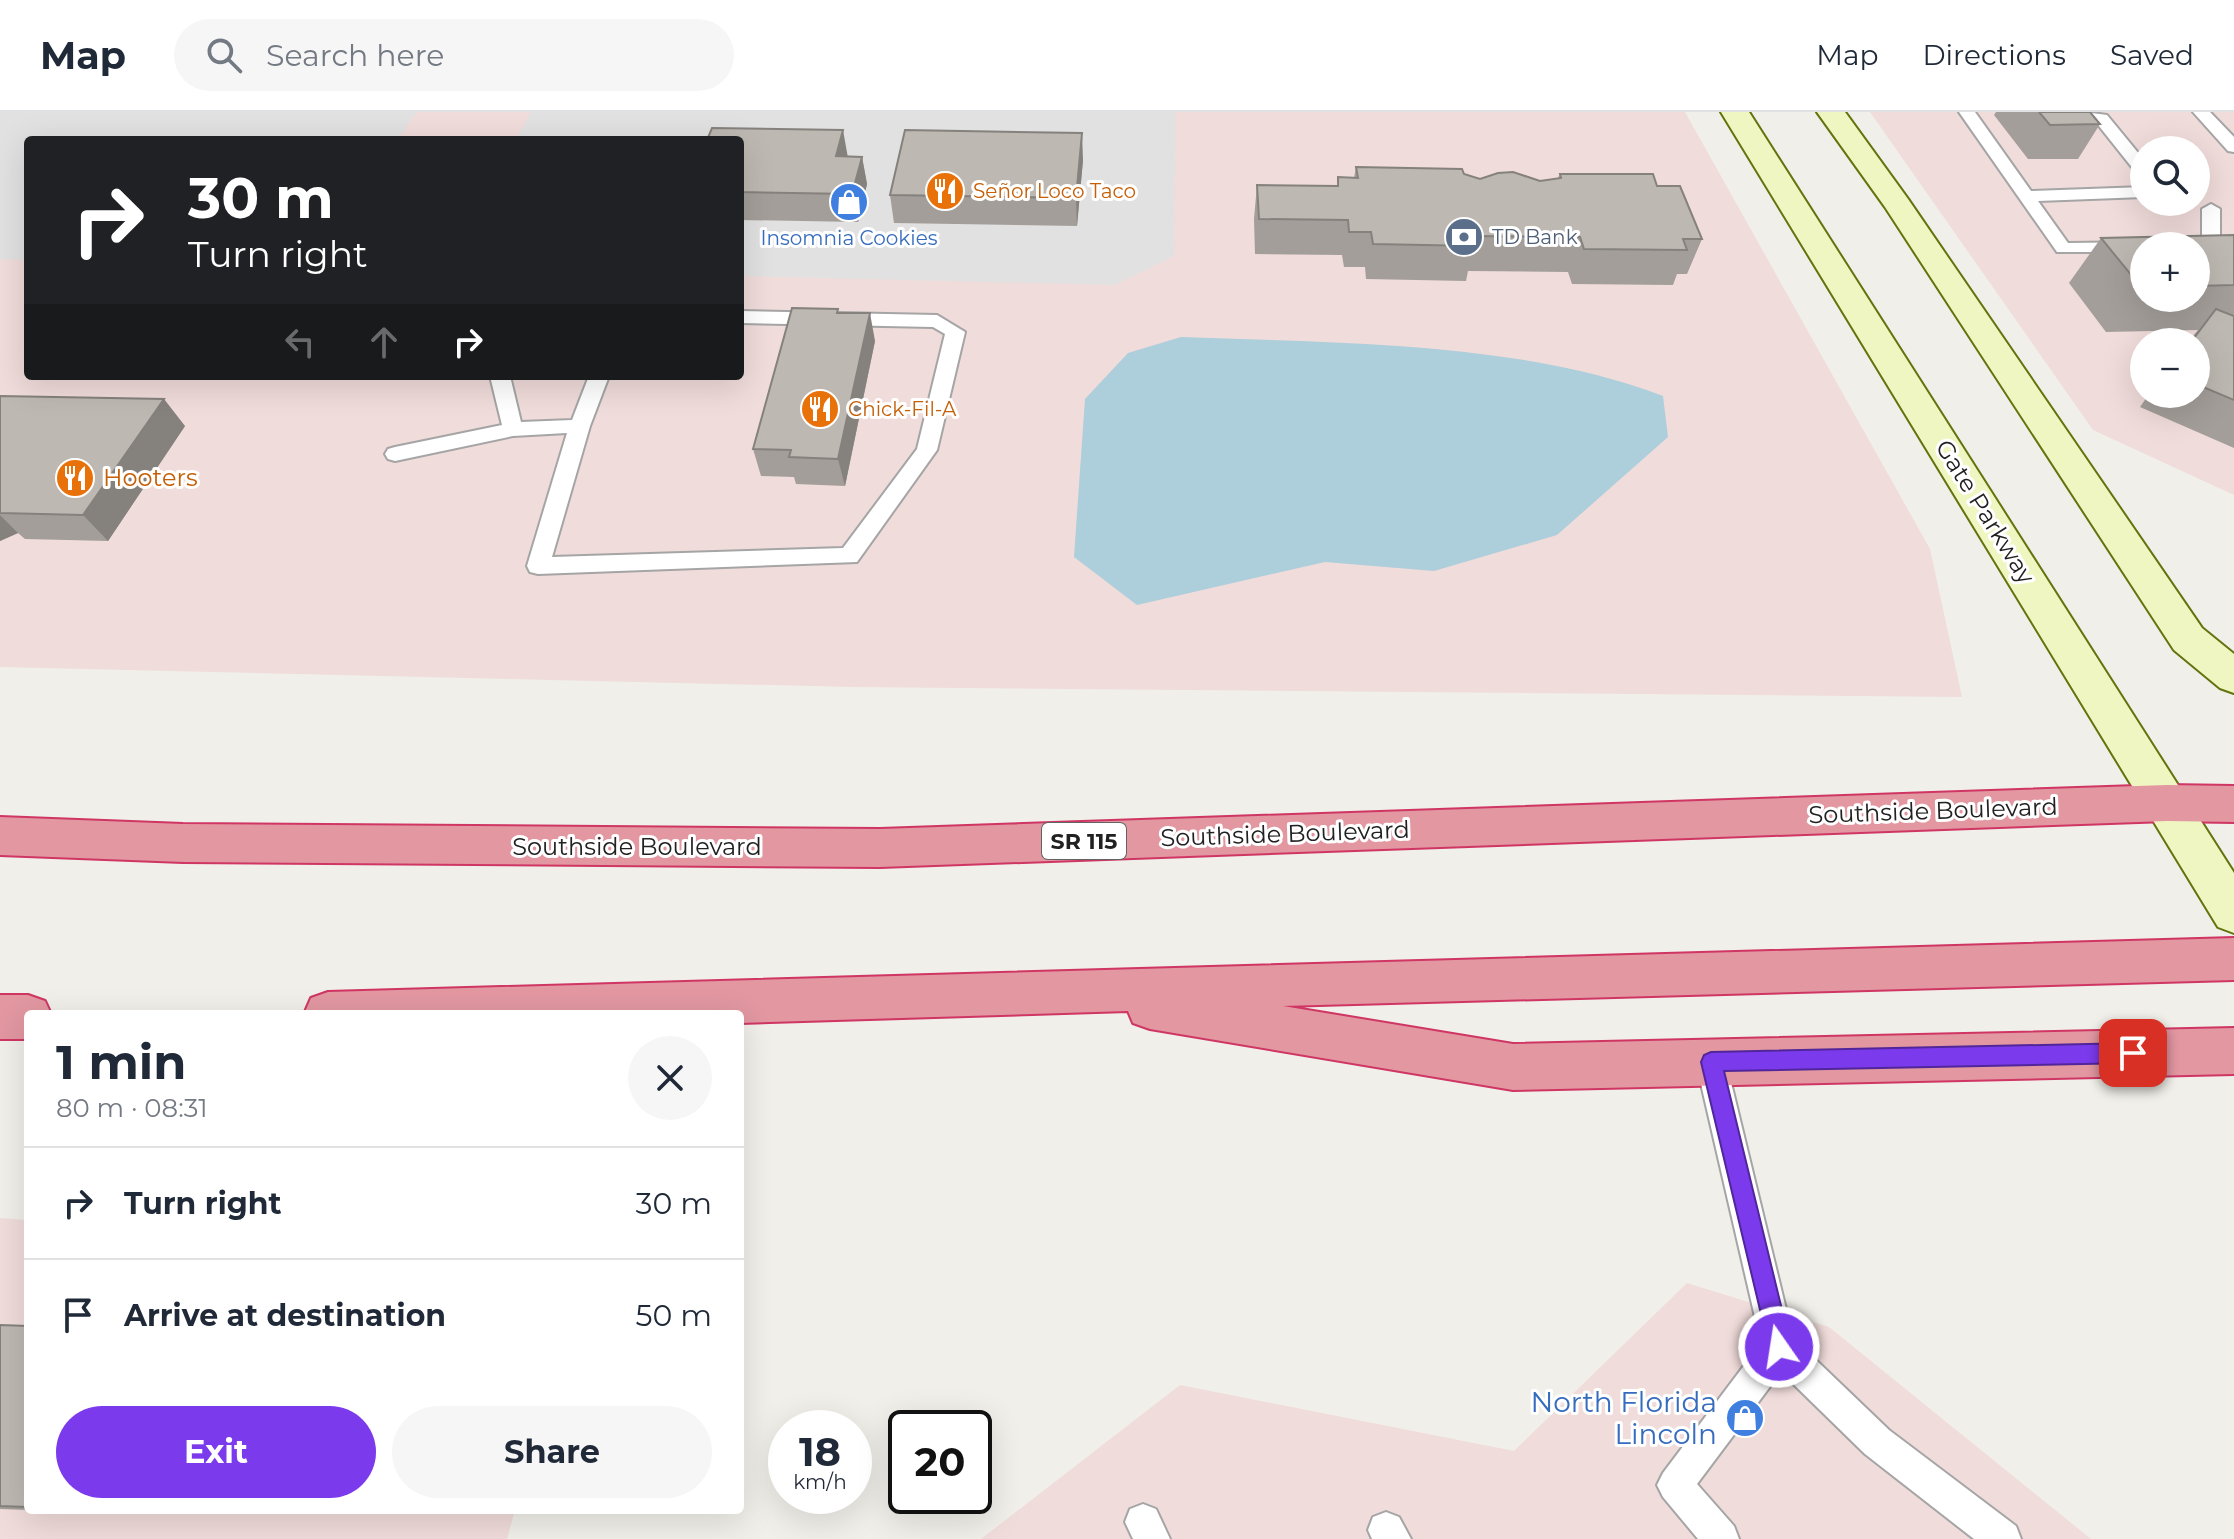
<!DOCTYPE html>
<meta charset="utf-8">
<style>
body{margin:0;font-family:Montserrat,sans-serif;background:#f6f6f7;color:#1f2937;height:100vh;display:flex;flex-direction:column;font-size:30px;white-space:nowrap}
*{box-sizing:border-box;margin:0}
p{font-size:26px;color:#747a83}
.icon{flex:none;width:44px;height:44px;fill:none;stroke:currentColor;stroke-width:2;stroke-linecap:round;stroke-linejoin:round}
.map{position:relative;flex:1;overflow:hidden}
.side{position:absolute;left:24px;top:898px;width:720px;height:504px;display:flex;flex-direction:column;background:#fff;border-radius:8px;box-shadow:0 8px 32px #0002}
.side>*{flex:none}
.banner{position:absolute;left:24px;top:24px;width:720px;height:244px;border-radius:8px;box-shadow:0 8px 32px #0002;background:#202124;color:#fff;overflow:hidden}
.controls{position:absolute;left:2130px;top:24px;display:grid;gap:16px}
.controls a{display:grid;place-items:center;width:80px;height:80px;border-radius:50%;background:#fff;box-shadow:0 8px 32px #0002;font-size:40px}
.speed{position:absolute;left:768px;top:1298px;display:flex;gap:16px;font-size:40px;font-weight:700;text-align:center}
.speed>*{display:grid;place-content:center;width:104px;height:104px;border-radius:50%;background:#fff;box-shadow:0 8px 32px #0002;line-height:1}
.speed small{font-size:20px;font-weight:400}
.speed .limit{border:4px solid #111;border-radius:12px;background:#fff;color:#111}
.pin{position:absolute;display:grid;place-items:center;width:68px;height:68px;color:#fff;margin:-34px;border-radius:16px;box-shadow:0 4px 12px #0006}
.me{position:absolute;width:88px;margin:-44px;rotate:347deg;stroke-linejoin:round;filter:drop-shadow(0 0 6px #0008)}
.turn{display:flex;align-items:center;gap:28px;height:168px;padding:0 32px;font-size:36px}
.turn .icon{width:104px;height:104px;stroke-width:2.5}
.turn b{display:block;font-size:56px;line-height:68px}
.lanes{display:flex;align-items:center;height:76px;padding:0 32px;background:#0003;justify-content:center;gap:40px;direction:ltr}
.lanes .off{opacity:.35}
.round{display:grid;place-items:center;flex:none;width:84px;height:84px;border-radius:42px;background:#f6f6f7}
.headline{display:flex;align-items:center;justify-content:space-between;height:136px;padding:0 32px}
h1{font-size:48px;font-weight:700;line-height:60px}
.button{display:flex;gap:16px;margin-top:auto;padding:16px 32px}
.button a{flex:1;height:92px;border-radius:48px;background:#7c3aed;color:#fff;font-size:32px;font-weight:700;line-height:92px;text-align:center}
.button a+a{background:#f6f6f7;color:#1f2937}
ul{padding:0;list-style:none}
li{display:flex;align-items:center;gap:24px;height:112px;padding:0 32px;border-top:2px solid #e0e1e3}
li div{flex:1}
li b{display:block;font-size:30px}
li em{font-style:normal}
header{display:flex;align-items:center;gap:48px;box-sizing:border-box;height:112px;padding:0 40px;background:#fff;border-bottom:2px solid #e0e1e3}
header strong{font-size:38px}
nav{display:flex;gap:44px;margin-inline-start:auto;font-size:28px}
.search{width:560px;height:72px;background:#f6f6f7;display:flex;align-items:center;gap:20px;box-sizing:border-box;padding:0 28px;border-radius:44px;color:#747a83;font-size:30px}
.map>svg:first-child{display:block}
.commercial{fill:#f0dcda;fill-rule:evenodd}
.parking{fill:#e1e1e1}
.water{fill:#adcedb}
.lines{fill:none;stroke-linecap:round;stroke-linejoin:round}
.lane-casing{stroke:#a5a5a5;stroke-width:4}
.secondary-casing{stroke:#63730d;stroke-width:4}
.highway-casing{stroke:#cf3663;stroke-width:4}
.lane{fill:#fff;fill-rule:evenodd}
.secondary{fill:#f0f6c2;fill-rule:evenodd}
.highway{fill:#e297a1;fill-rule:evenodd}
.wall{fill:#a39e99;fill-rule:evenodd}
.shaded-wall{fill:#85817d}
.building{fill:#beb8b2;stroke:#85817d;stroke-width:2}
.route{fill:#7c3aed;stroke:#51269a;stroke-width:2}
.labels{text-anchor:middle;stroke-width:6;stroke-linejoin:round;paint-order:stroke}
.far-food-label{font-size:20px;fill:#c56008;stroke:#fff;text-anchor:start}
.far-service-label{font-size:20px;fill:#4e5e75;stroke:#fff;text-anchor:start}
.far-shop-label{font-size:20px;fill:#366cbe;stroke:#fff}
.shield{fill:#fff;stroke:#646464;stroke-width:2}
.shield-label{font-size:22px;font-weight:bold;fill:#212121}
.food-label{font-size:24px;fill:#c56008;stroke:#fff;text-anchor:start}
.street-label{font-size:24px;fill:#212121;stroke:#fff}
.near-shop-label{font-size:28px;fill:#366cbe;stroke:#fff;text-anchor:end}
</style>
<header>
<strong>Map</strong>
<div class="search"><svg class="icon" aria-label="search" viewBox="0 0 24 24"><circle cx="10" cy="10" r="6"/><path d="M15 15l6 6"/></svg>Search here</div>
<nav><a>Map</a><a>Directions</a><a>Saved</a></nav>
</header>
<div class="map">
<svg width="2234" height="1427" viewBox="0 0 2234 1427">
<rect width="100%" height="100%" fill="#f1efe9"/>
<path class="commercial" d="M0,0h1685l245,437 32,148 -1109,-10 -853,-20zM28,28h712v236h-712z
M1870,0h364v383l-141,-65zM2144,38h52v52h-52zM2144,134h52v52h-52zM2144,230h52v52h-52z
M0,1106l28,2v290h487l-8,29h-507z
M1687,1171l142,44 262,212h-1110l199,-154 334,66z"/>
<path class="parking" d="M0,0h417l-20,28h-369v120l-28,-1z
M531,0h644l-1,144 -59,29 -375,-9v-136h-224z"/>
<path class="water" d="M1181,225c153,6 339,4 482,59l5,41 -111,98 -123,36 -109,-9 -188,43 -63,-48 11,-158 43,-46z"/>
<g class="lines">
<g class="lane-casing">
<path id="lane" d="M1959,0h16l56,79 113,-4v10l-106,4 30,42 76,-1 8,4h-8v6h-87z
M2084,0l23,3 37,45v16l-6,-1 -43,-54z
M2193,0h17l24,25v15l-6,-1z
M2211,92l9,5v37l-3,4 -21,2v-6h-8l14,-5v-32z
M740,199l197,4 28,17 -28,118 -80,112 -319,12 -8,-2 -3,-6 40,-133 -54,3 -118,25 -7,-2 -3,-5 3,-5 7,-2 107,-22 -12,-49h20l11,46 51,-2 17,-44h20l-19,50 -38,131 291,-9 74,-99 28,-115 -12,-7 -193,-4z
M1711,936l10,4 5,10 67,276 96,92 127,96 5,13h-47l-109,-85 -84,-82 -84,112 37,42 5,13h-41l-35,-42 -6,-12 6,-12 98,-130 -65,-281 5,-10z
M1143,1392l13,5 14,30h-37l-8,-17 5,-13z
M1386,1400l13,5 12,22h-39l-4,-9 5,-13z"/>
</g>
<g class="secondary-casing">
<path id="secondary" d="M1721,0h28l485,761v60l-16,-6z
M1817,0h28l63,87 294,429 32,26v39l-14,-5 -46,-38 -289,-443z"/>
</g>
<g class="highway-casing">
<path id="highway" d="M2167,673l67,1v36l-67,-1 -1287,46 -697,-5 -183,-7v-38l183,7 697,5z
M2234,826v42l-951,26 230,38 721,-16v46l-721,16 -363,-61 -17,-6 -5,-12 -388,12v-9h-436l7,-16 17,-6z
M0,883h28l17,6 6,13h-23v25h-28z"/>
</g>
<use href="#lane" class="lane"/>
<use href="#secondary" class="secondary"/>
<use href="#highway" class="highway"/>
</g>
<path class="wall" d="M1996,0h94l10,12 -22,35h-50l-34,-44z
M740,28l108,17h14l5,27 -9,38 -118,-2z
M1083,48l-6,66 -183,-3 -4,-28z
M1356,55l108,7 16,5 60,2 18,-3 2,-4 97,12 45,53 -15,35h-10l-4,11 -101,-1 -4,-12 -100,-1 -2,10 -100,-2 -1,-12h-21l-2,-12 -87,-1 -1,-35 3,-34 80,1 1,-9 16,1z
M2234,123v213l-94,-41 9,-13h47v-52h-8l10,-12 -92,2 -37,-49 32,-45zM2144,134h52v52h-52z
M875,229l-30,145 -49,-2 -2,-7 -33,-1 -8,-27z
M0,284l185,30 -77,115 -83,-2 -7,-6 -18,8z
M0,1213l28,1v184l-28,-1z
M28,1398h86l-1,3z"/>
<path class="shaded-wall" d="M843,18l5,28 -12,-2z
M1082,21l1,27 -6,66 -1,-28z
M862,45l5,27 -9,38 -6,-28z
M870,201l5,28 -30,145 -7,-27z
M164,287l21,27 -77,115 -25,-26z
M0,403l18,18 -18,8z
M84,1398h30l-1,3z"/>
<path class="building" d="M2039,0h51l10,12 -50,1z
M712,16l131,2 -7,26 26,1 -10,37 -112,-2v-52h-33z
M905,18l177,3 -6,65 -186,-3z
M1356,55l106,2 2,5 16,5 18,-6 15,-1 27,9 21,-3 -1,-4h93l4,12h23l22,53h-19l4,11 -103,-1 -4,-12 -107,-1 2,10 -102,-2 -2,-12h-22l-1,-12 -89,-1 -2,-34 81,1v-9l20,1z
M2234,123v50l-38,1v-40h-52v41h-3l-40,-49z
M792,196l46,1 -1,4h33l-32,146 -49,-2 2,-7 -38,-1z
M2216,197l18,7v84l-38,-16v-42h-5z
M0,284l164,3 -81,116 -83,-2z
M0,1213l28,1v181l-28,-1z"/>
<path class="route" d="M2133,931l7,3 3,7 -3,7 -7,3 -409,8 67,276 -4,9 -8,3 -8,-3 -70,-294 3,-7 7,-3z"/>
<defs>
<g id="restaurant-disc" transform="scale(2)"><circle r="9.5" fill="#e8710a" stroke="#fff"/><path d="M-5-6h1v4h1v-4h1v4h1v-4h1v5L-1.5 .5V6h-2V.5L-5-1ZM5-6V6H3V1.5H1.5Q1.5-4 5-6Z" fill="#fff"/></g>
<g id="shop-disc" transform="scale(2)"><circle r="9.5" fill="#3f7fe0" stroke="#fff"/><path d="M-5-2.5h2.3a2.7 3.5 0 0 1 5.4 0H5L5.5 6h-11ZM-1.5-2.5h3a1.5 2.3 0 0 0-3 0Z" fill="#fff"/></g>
<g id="bank-disc" transform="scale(2)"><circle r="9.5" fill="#5c6f8a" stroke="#fff"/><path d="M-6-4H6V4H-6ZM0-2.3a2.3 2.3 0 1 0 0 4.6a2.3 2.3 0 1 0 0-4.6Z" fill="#fff"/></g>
</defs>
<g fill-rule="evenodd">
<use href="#restaurant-disc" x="945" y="79"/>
<use href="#shop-disc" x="849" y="90"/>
<use href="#bank-disc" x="1464" y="125"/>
<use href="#restaurant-disc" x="820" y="297"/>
<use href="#restaurant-disc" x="75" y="366"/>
<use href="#shop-disc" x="1745" y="1306"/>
</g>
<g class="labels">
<g class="far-food-label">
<text x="973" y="86">Señor Loco Taco</text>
<text x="848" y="304">Chick-Fil-A</text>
</g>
<g class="far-service-label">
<text x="1492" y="132">TD Bank</text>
</g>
<g class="far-shop-label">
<text x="849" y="133">Insomnia Cookies</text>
</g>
<rect class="shield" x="1042" y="711" width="84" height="36" rx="6"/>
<g class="shield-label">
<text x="1084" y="737">SR 115</text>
</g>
<g class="food-label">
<text x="103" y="374">Hooters</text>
</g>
<g class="street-label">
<text transform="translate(1985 400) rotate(58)" y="8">Gate Parkway</text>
<text transform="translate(1933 699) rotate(-2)" y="8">Southside Boulevard</text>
<text transform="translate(1285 722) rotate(-2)" y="8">Southside Boulevard</text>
<text x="637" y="743">Southside Boulevard</text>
</g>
<g class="near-shop-label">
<text x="1717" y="1300">North Florida<tspan x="1717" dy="32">Lincoln</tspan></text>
</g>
</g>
</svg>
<div class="controls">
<a><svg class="icon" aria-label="search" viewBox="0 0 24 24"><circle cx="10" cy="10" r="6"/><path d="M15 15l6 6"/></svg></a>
<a>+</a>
<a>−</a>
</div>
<div class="speed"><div>18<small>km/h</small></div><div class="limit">20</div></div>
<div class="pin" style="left:2133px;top:941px;background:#d93025"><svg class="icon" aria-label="arrive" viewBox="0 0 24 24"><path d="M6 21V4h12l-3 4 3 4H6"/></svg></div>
<svg class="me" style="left:1779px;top:1235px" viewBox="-20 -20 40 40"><circle r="17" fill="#7c3aed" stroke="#fff" stroke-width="3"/><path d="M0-11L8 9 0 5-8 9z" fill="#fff"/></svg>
<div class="banner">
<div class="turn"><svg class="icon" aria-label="right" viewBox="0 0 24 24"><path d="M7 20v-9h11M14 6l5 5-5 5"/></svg><div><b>30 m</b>Turn right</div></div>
<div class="lanes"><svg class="icon off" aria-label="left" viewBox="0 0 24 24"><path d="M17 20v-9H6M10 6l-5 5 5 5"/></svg><svg class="icon off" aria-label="ahead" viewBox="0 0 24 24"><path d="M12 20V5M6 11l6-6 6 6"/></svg><svg class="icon" aria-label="right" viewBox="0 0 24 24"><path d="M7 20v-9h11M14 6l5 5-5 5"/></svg></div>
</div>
<section class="side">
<div class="headline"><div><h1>1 min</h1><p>80 m · 08:31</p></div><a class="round"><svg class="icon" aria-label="close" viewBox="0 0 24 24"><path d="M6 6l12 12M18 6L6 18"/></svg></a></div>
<ul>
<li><svg class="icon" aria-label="right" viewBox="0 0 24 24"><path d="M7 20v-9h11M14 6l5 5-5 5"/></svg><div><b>Turn right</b></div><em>30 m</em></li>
<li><svg class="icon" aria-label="arrive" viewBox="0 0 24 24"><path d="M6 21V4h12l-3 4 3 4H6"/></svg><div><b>Arrive at destination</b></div><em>50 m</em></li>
</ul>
<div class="button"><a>Exit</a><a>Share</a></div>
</section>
</div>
